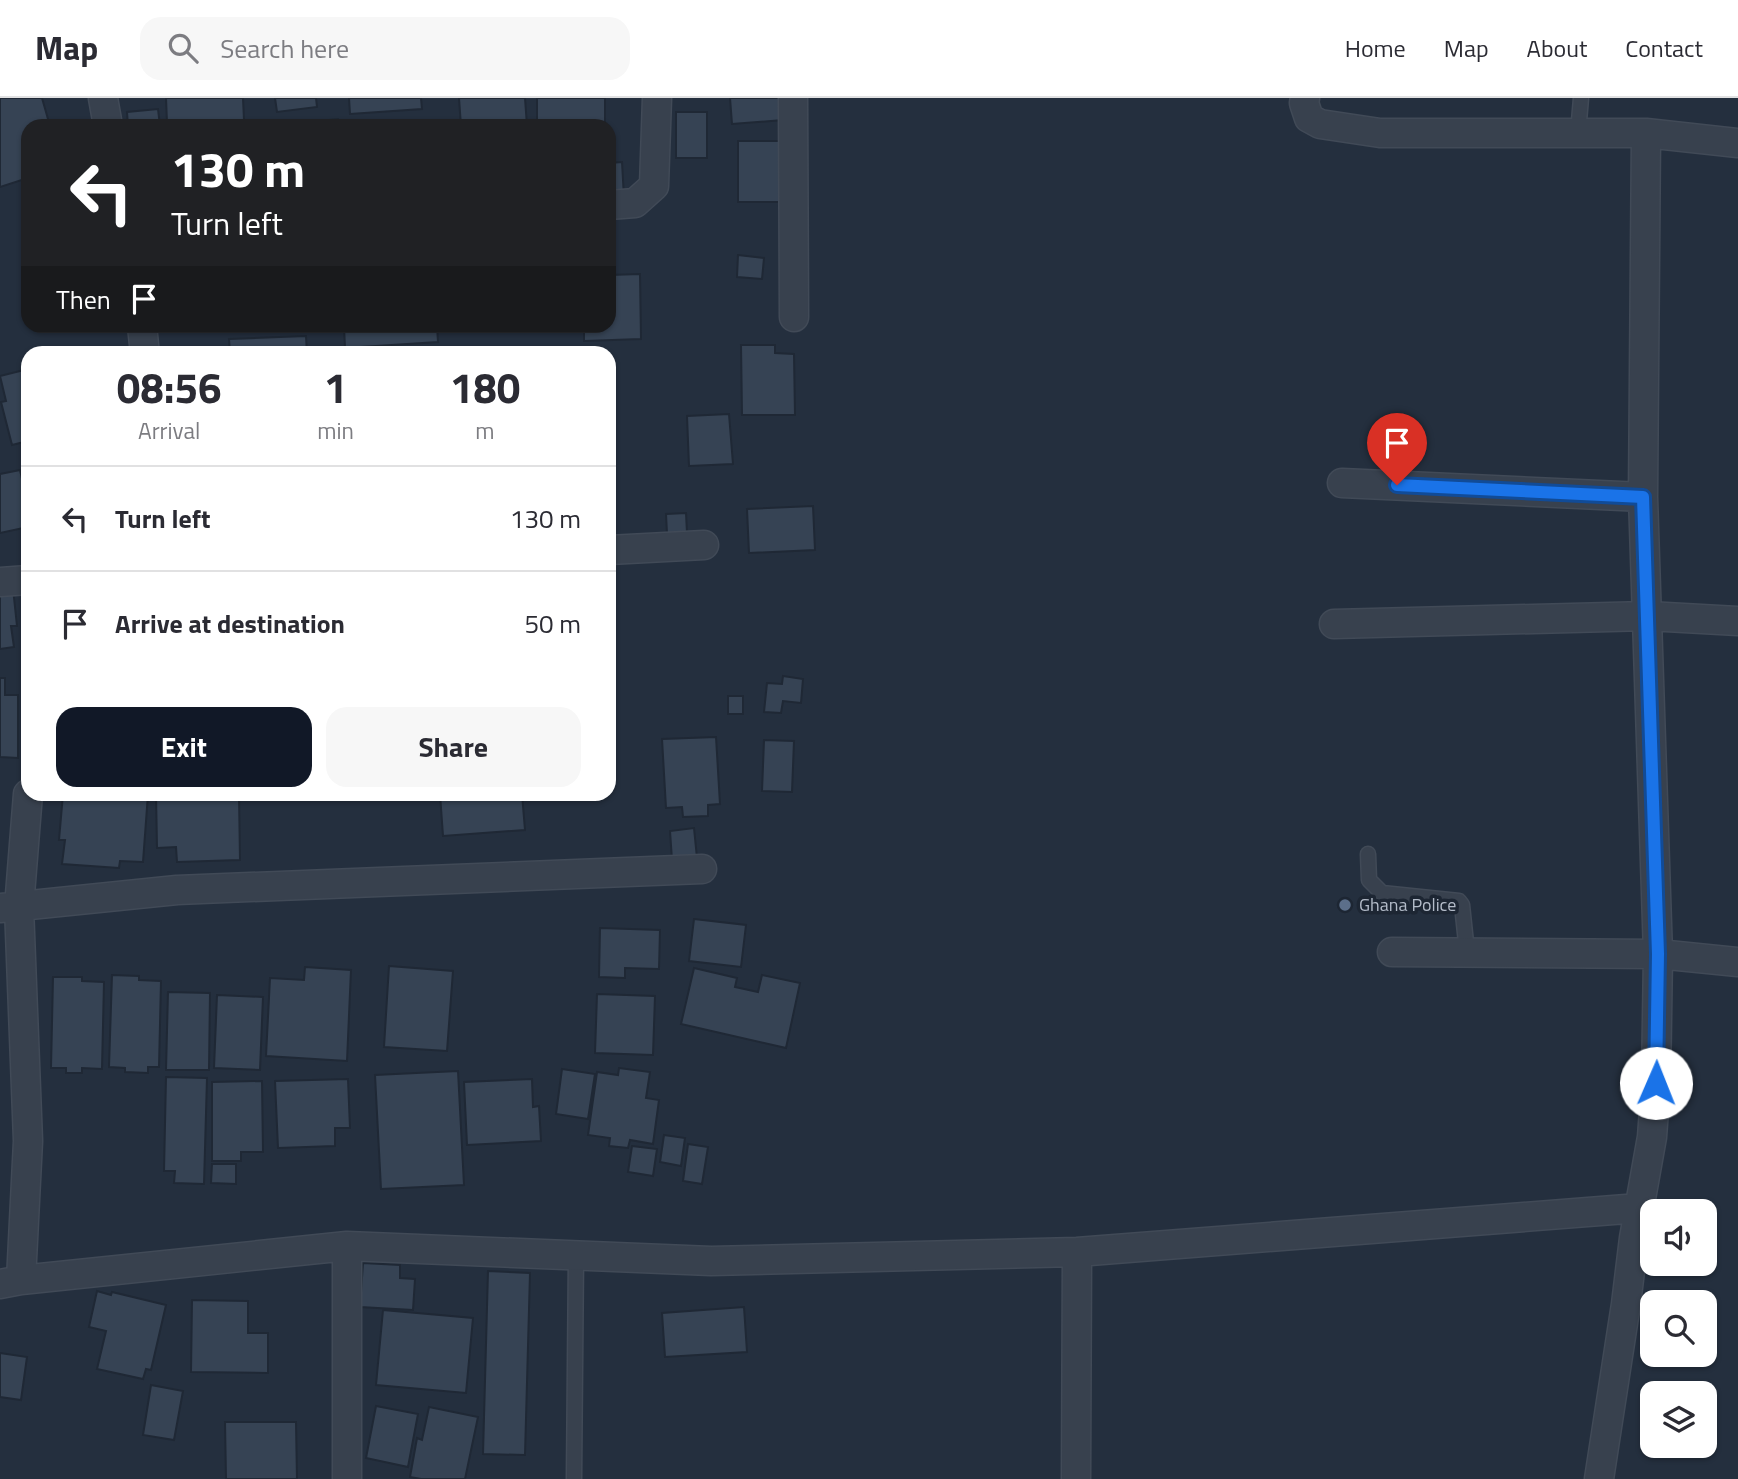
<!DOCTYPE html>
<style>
body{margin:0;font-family:"Titillium Web",sans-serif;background:#f7f7f7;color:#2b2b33;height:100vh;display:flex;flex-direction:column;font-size:26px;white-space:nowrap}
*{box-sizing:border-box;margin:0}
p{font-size:23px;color:#7c7c81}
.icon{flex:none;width:38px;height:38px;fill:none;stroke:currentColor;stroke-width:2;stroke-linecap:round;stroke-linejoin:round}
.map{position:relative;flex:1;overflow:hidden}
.panel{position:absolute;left:21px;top:248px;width:595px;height:455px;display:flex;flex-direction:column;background:#fff;border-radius:21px;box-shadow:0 2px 5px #0004}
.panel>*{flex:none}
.hud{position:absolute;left:21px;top:21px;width:595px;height:214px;border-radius:21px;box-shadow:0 2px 5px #0004;background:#202124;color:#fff;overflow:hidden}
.buttons{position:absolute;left:1640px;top:1101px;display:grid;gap:14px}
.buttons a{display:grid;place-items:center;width:77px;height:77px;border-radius:14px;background:#fff;box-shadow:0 2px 5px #0004;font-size:35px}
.pin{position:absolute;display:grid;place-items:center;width:60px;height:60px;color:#fff;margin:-72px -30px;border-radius:50% 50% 50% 0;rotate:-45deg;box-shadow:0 0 7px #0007}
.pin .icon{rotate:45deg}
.me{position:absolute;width:77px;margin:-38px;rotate:1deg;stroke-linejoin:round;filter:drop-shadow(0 0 5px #0008)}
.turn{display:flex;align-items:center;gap:24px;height:147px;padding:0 35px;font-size:32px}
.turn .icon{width:91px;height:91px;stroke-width:2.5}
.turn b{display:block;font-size:49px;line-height:60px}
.then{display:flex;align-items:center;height:66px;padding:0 35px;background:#0003;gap:14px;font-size:26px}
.eta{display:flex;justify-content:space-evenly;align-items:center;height:119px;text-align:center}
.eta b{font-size:42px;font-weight:700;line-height:49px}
.primary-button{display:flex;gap:14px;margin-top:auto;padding:14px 35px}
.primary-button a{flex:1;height:80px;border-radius:21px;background:#111827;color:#fff;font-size:28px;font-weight:700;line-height:80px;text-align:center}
.primary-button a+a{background:#f7f7f7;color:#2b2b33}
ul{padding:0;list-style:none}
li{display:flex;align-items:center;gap:21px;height:105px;padding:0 35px;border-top:2px solid #e1e1e2}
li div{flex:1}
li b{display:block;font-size:26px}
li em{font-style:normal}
header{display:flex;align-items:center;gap:42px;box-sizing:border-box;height:98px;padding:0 35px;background:#fff;border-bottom:2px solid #e1e1e2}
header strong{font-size:33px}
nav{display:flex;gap:38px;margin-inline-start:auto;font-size:24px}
.search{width:490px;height:63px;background:#f7f7f7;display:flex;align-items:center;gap:18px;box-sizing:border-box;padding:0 24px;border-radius:21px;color:#7c7c81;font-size:26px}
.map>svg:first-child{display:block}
.building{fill:#364354;stroke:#1f2835;stroke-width:2}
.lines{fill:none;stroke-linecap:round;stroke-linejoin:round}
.lane-casing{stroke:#414a57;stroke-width:17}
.street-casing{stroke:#414a57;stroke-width:31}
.lane{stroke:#38414e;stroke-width:14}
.street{stroke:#38414e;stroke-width:28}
.route-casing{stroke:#114b97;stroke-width:18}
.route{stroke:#1a73e8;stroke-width:12}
.service-dot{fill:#5c6f8a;stroke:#1d2633;stroke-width:2.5}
.labels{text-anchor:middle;stroke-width:7;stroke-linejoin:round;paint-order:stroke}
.poi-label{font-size:18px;fill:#b4bcc9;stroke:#1d2633;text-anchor:start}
</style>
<header>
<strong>Map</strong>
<div class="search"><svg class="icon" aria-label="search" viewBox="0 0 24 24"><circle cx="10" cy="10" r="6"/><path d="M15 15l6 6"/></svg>Search here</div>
<nav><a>Home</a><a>Map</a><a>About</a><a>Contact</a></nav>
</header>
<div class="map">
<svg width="1738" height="1381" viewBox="0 0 1738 1381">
<rect width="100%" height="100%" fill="#242f3e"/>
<path class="building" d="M0,0h42l8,28h-22v52l-28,9z
M166,0h77l1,22 -77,3z
M275,0h41l1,9 -40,5z
M349,0h72l1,11 -72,5z
M459,0h66l2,28h-66z
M537,0h68v28h-68z
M730,0h51l2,22 -51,4z
M158,11l2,17h-32l-1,-14z
M676,14h31v46h-31z
M338,21l1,7h-73z
M738,43h50v61h-50z
M622,64l2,36 -15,1v-36z
M738,157l26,3 -2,21 -25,-2z
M640,176l1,65 -57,2v-15h25v-51z
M153,228h21v3l-21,2z
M344,228h93l1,16 -93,6z
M306,238l1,18h-77l-1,-15z
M741,247h34v8l19,1 1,61h-53z
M28,271v72l-16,4 -11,-43 5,-1 -6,-25z
M729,316l4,50 -44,2 -2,-50z
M20,372l8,35v22l-28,6v-59z
M609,394h6l-1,24h-5z
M813,408l2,44 -66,3 -2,-44z
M686,415l1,20 -20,1 -1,-20z
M609,485h5v20h-5z
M13,490l4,38h-6l3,21 -14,2v-60z
M609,527h6v16h-6z
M783,578l20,3 -2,24 -18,-2 -2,12 -17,-1 3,-29 15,1z
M0,580h5v17h13v63l-18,-1z
M728,598h15v18h-15z
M609,608h5l-1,27h-4z
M716,639l4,67 -12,1v11l-25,1 -1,-10 -16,1 -4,-69z
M764,642l30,1 -2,51 -30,-1z
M63,696h85l-5,68 -23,-1 -1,7 -57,-4 3,-24h-6z
M156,696h83l1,66 -63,2 -1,-15 -19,1z
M440,696h82l3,36 -82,6z
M694,730l3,30 -25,2 -2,-29z
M694,821l52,6 -5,42 -52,-6z
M600,830l60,2 -1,39 -34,-1v10l-26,-1z
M389,868l64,5 -6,80 -63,-4z
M305,869l46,3 -4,91 -81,-5 4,-78 34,2z
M694,870l43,10 -2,9 23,5 4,-17 38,8 -14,65 -105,-24z
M112,877l27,1v4l22,1 -2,86h-11v6l-23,-1v-4l-16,-1z
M53,879h29v4l22,1 -2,87 -20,-1v5h-16v-5h-15z
M168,894l42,1 -1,77h-43z
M597,896l58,2 -2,59 -58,-2z
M217,897l46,2 -3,73 -46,-2z
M619,970l31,4 -4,26 13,2 -6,44 -23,-4 -2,8 -19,-2 1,-8 -22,-3 9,-63 21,3z
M562,971l33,5 -7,45 -32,-5z
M458,973l6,114 -83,4 -6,-114z
M166,979l41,1 -3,106 -30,-1 1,-12h-11z
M348,981l2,49h-15v18l-57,2 -3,-67z
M532,981l1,28 6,-1 2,35 -74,4 -3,-63z
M262,983l1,71h-22v9h-29v-79z
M664,1037l21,3 -4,28 -21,-4z
M688,1046l20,3 -6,37 -19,-3z
M632,1048l25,3 -4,27 -25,-4z
M212,1066h24v20l-25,-1z
M363,1165l37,2v13l15,1 -2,31 -53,-3z
M488,1173l42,2 -5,182 -42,-1z
M97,1193l14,4 1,-3 54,13 -15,65 -5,-1 -3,10 -46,-10 9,-38 -17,-4z
M192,1202l56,1v32h20v40l-77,-1z
M744,1209l3,45 -82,5 -3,-44z
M383,1212l90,8 -7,75 -90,-8z
M0,1255l27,4 -6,43 -21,-3z
M151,1287l32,6 -9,49 -31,-5z
M376,1308l42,8 -10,53 -42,-9z
M429,1309l49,10 -13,62h-44l-11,-2 7,-39 5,2z
M225,1324h71l1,57h-71z"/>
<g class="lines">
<g class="lane-casing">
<path id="lane" d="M1578,35l3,-35
M1368,756l1,26 13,13 77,8 3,4 5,47
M574,1381l2,-224"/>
</g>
<g class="street-casing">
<path id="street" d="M103,0l5,28
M793,0l1,219
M1305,0l-1,5 5,15 11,6 60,9h266l92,10
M609,107l26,-2 19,-17 3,-88
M142,228l3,28
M1342,385l301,14
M609,452l95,-5
M0,484l28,-2
M1334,526l314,-8 90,5
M0,810l177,-18 525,-21
M1392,854l266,2 80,8
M21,1182l7,-139 -9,-234 9,-113
M0,1186l21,-4 326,-34 364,15 366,-9 562,-44
M347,1381v-233
M1076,1381l1,-227
M1599,1381l27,-175 8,-66 18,-101 4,-54 2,-129 -15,-457 3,-364"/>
</g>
<use href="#lane" class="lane"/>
<use href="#street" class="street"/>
</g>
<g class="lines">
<g class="route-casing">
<path id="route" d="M1397,387l246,12 15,457 -2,129"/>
</g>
<use href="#route" class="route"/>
</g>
<circle class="service-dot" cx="1345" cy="807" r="7"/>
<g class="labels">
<g class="poi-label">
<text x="1359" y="813">Ghana Police</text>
</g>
</g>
</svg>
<div class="buttons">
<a><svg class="icon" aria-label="sound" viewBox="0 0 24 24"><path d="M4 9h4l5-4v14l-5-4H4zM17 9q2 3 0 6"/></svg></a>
<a><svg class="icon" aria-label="search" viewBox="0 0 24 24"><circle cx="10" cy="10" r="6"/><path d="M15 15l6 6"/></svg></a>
<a><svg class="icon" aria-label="layers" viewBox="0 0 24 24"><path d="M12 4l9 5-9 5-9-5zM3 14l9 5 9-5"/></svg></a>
</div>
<div class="pin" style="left:1397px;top:387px;background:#d93025"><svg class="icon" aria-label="arrive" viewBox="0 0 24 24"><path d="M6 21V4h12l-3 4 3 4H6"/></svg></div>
<svg class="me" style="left:1656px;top:985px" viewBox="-20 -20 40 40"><circle r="19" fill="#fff"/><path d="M0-13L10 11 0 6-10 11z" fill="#1a73e8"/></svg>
<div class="hud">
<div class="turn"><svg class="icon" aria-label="left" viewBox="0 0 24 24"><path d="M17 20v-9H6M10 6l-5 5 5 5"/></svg><div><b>130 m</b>Turn left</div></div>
<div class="then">Then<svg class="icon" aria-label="arrive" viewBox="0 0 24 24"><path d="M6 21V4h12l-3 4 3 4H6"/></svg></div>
</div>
<section class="panel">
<div class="eta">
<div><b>08:56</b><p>Arrival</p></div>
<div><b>1</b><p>min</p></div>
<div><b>180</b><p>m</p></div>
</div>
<ul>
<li><svg class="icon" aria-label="left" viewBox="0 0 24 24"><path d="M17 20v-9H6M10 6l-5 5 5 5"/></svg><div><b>Turn left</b></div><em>130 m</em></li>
<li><svg class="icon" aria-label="arrive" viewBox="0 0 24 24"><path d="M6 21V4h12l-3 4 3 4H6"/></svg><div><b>Arrive at destination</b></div><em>50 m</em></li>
</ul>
<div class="primary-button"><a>Exit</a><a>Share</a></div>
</section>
</div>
